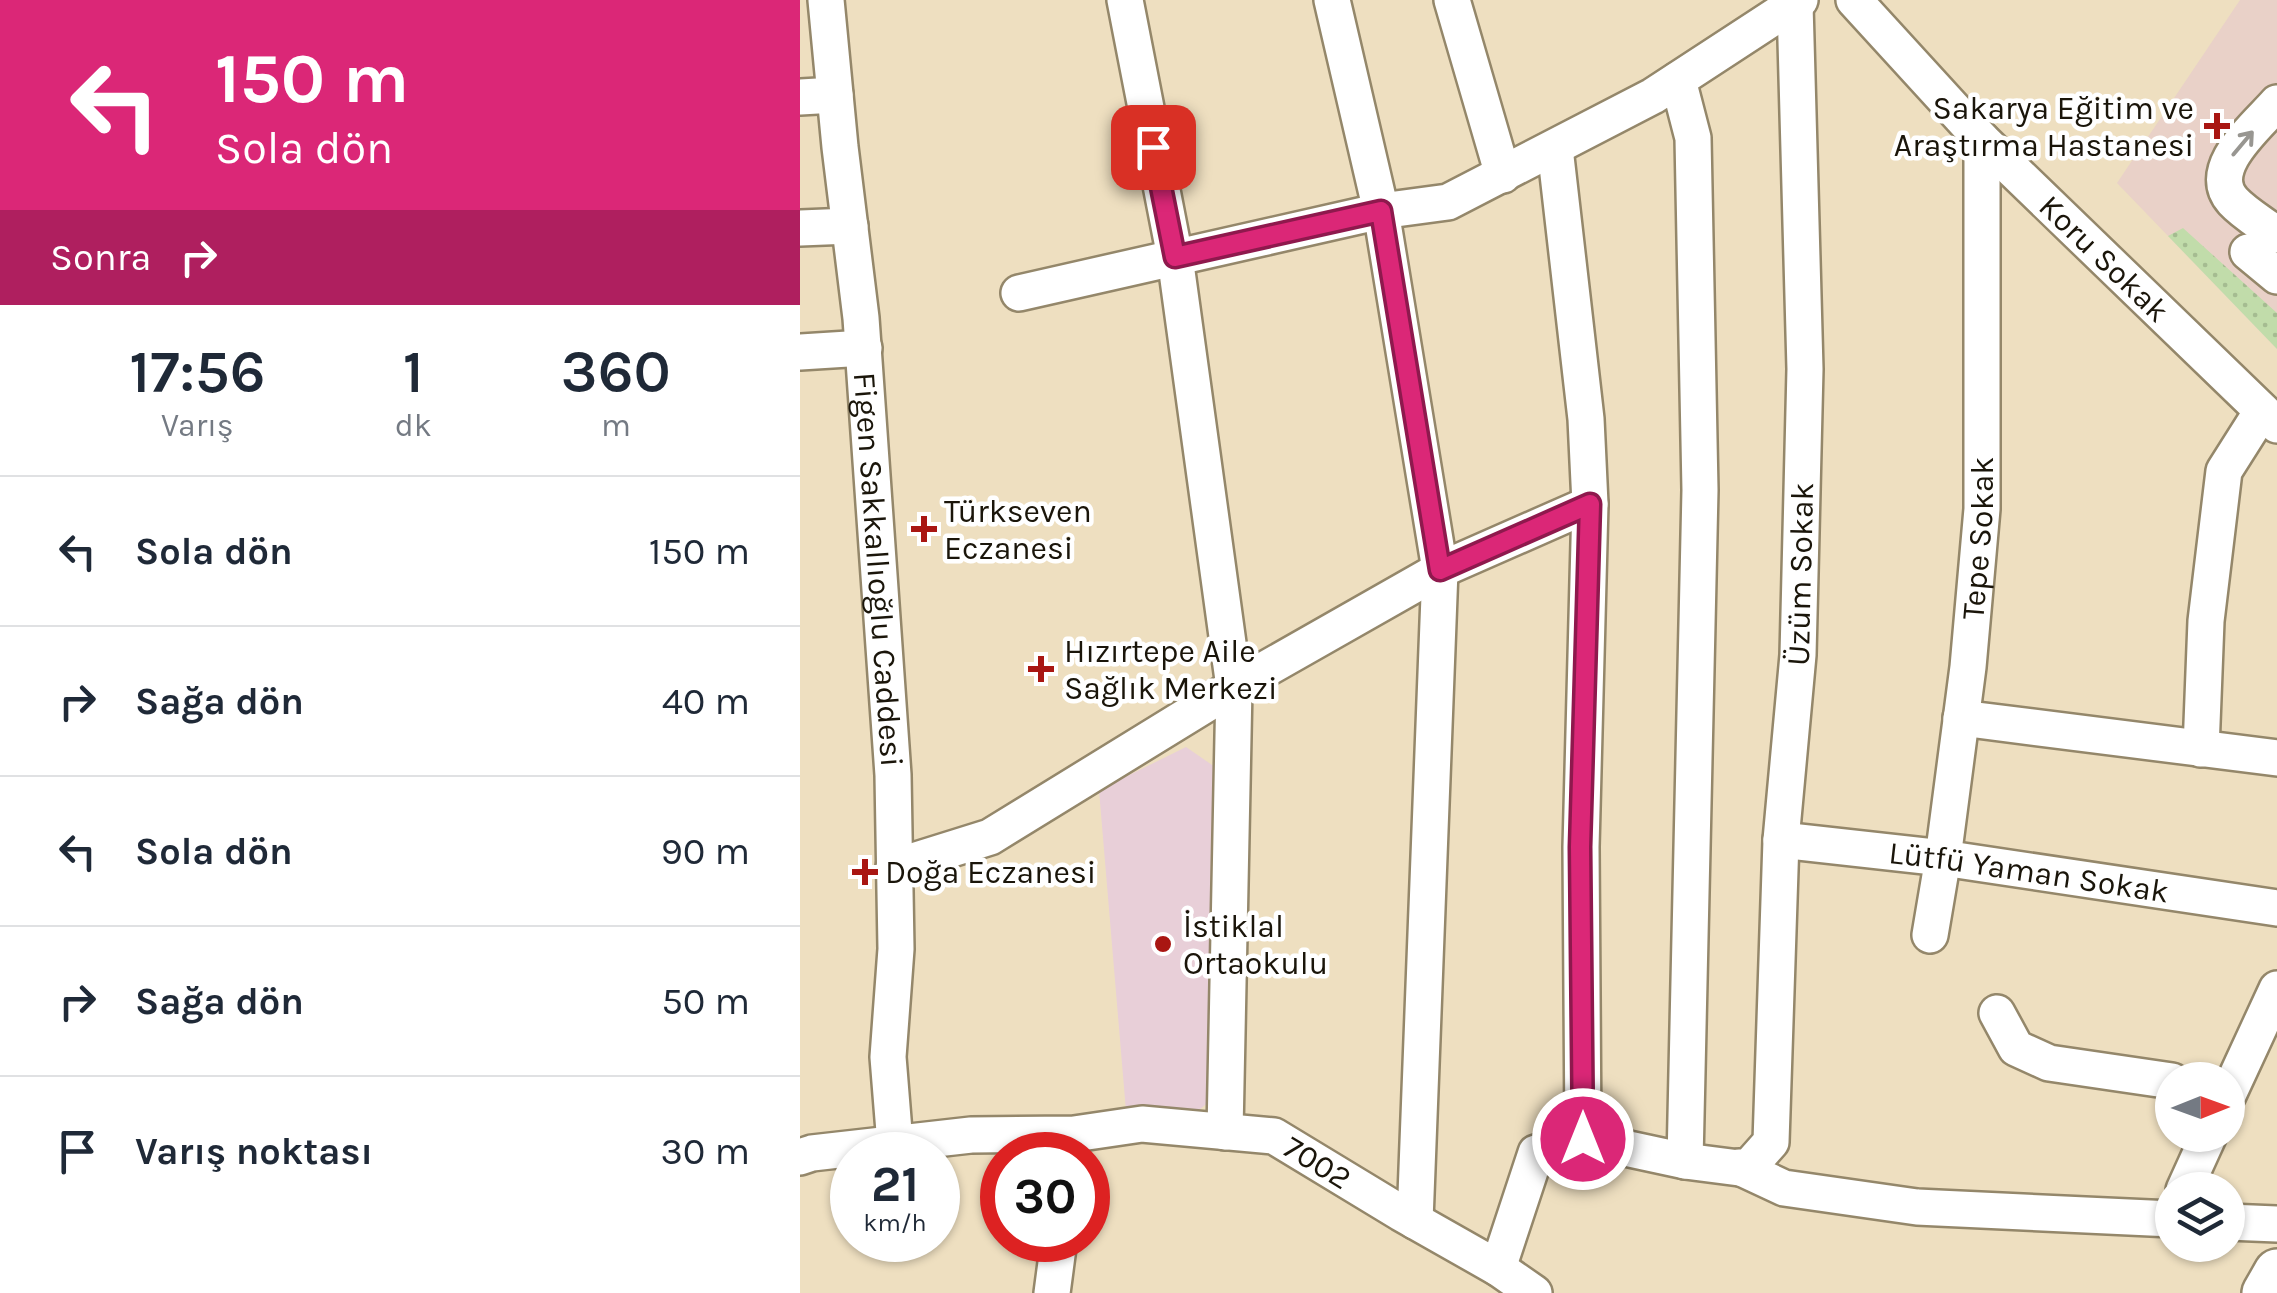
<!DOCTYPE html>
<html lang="tr">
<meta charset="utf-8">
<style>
body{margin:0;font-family:Karla,sans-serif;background:#f6f6f7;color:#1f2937;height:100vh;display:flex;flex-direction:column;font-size:38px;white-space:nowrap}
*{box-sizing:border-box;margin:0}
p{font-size:32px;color:#747a83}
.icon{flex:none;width:55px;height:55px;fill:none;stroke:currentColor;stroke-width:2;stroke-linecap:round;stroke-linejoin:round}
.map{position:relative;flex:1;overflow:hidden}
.panel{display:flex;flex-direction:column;background:#fff;width:800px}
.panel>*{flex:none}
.top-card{background:#db2777;color:#fff;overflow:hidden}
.needle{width:65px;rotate:89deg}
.controls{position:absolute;left:1355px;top:1062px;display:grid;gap:20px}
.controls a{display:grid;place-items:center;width:90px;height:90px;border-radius:50%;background:#fff;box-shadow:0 2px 8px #0004;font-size:50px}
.speed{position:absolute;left:30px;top:1132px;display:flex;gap:20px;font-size:50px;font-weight:700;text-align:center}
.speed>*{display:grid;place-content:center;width:130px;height:130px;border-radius:50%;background:#fff;box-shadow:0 2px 8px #0004;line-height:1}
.speed small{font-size:25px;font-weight:400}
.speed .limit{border:15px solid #d22;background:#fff;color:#111}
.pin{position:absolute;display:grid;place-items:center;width:85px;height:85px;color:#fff;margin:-42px;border-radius:20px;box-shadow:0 5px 15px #0006}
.me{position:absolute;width:110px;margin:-55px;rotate:0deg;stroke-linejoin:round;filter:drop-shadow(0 0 8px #0008)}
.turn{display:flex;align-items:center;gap:35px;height:210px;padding:0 50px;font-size:45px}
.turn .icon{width:130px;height:130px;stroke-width:2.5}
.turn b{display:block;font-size:70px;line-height:85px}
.then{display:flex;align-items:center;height:95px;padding:0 50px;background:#0003;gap:20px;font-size:38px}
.eta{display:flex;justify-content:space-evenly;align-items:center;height:170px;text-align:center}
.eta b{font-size:60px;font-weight:600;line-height:70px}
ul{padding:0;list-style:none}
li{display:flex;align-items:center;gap:30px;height:150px;padding:0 50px;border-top:2px solid #e0e1e3}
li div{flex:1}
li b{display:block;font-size:38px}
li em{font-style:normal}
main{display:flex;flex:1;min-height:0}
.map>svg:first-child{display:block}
.education{fill:#e8cfd8}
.medical{fill:#e9d1c8}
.grass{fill:url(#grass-dots)}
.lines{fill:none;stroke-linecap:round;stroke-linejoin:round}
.minor-casing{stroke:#94876a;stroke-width:40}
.major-casing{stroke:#94876a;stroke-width:50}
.minor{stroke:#fff;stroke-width:35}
.major{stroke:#fff;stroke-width:45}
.oneway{stroke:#989691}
.route-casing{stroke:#8e194d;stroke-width:25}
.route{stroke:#db2777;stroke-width:18}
.poi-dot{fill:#a91612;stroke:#fff;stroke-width:4}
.labels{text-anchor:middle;stroke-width:9;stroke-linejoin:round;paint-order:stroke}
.poi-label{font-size:32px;fill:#1a150a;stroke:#fff;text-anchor:start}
.street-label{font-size:32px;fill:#1a150a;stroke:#fff}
</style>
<main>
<section class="panel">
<div class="top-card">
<div class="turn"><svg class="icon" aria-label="left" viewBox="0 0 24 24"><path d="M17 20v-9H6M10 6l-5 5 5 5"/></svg><div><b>150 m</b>Sola dön</div></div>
<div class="then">Sonra<svg class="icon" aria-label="right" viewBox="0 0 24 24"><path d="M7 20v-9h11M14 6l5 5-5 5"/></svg></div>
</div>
<div class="eta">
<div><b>17:56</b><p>Varış</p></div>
<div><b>1</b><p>dk</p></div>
<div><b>360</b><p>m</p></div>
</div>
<ul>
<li><svg class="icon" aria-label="left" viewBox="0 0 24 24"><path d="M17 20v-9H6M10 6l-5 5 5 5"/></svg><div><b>Sola dön</b></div><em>150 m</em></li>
<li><svg class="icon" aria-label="right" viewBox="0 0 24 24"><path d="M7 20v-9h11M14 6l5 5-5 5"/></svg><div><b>Sağa dön</b></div><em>40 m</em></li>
<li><svg class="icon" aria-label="left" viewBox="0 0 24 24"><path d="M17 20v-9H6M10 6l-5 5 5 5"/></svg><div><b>Sola dön</b></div><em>90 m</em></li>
<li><svg class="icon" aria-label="right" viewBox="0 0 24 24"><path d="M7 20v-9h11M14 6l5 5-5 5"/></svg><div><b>Sağa dön</b></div><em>50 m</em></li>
<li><svg class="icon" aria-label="arrive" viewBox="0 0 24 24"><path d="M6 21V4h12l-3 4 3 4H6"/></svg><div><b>Varış noktası</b></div><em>30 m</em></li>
</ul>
</section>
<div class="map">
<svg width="1477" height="1293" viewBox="0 0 1477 1293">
<defs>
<pattern id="grass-dots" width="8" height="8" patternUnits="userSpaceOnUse" patternTransform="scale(2.5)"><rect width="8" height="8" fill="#c1dcaa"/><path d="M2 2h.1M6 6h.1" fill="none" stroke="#a5bc91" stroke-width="1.8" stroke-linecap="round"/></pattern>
</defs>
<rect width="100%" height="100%" fill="#eedfc0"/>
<path class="education" d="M386,747l29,20 -1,331 -19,15 -69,-2 -27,-321z"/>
<path class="medical" d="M1440,0h37v349l-160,-166z"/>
<path class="grass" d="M1383,228l94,85v36l-109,-113z"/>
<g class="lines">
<g class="minor-casing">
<g id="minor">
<path id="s1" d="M26,0l14,147 21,171 32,457 3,174 -8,108 7,87"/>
<path d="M325,0l50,257 59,430 -9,445"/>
<path d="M532,0l49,211 59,359 -25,651"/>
<path d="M652,0l51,175"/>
<path id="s2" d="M1054,0l128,140 295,285"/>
<path d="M878,80l15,58 7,352 -15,671"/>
<path d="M0,97l35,-2"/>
<path d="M1477,103c-20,23 -73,66 -44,98 12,13 30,23 44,34"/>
<path d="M755,148l31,271 4,85 -9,343 2,292"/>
<path d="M0,228l50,-2"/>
<path d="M1448,252l29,24"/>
<path d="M219,293l362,-82 67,-9 205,-106 147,-96"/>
<path d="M0,352l64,-4"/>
<path d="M1161,718l316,40"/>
<path d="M1401,749l5,-128 18,-150 38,-60"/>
<path id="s3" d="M981,840l162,18 334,50"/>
<path d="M94,867l96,-30 244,-150 206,-117 150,-66"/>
<path id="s4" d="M1130,935l13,-77 25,-191 14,-158v-369"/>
<path d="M1197,1013l19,35 33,15 123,18"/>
<path d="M1428,1095l49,-106"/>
<path id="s5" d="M0,1157l12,-4 159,-18 103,-1 68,-10 132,12 127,77 97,55 36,25"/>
<path d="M939,1167l45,21 133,19 255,12"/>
<path d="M1384,1190l25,-55"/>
<path d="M1428,1222l49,2"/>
<path id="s6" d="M698,1268l38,-115 47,-14 102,22 62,8 24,-27 10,-302 17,-185 7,-286 -10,-365"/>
<path d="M252,1293l7,-53"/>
</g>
</g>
<g class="major-casing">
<path id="major" d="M1465,1293l12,-21"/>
</g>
<use href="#minor" class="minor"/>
<use href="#major" class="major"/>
</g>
<defs><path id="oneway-shaft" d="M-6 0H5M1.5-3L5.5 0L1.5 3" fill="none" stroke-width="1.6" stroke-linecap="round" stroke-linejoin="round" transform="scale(2.5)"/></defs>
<use class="oneway" href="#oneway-shaft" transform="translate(1443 143) rotate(-50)"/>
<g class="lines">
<g class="route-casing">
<path id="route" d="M353,147l22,110 206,-46 59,359 150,-66 -10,343 3,292"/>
</g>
<use href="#route" class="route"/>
</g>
<g class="poi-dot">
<path d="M1412 111h10v10h10v10h-10v10h-10v-10h-10v-10h10z"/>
<path d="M119 514h10v10h10v10h-10v10h-10v-10h-10v-10h10z"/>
<path d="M236 654h10v10h10v10h-10v10h-10v-10h-10v-10h10z"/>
<path d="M60 857h10v10h10v10h-10v10h-10v-10h-10v-10h10z"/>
<circle cx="363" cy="944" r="10"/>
</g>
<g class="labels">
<g class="poi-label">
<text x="1394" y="119" text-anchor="end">Sakarya Eğitim ve<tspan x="1394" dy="37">Araştırma Hastanesi</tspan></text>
<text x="144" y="522">Türkseven<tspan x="144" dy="37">Eczanesi</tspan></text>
<text x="264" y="662">Hızırtepe Aile<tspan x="264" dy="37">Sağlık Merkezi</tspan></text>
<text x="85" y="883">Doğa Eczanesi</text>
<text x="383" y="937">İstiklal<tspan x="383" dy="37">Ortaokulu</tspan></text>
</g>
<g class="street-label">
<text dy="11" stroke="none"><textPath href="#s2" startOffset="360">Koru Sokak</textPath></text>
<text dy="11" stroke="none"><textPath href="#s4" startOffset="400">Tepe Sokak</textPath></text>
<text dy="11" stroke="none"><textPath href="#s1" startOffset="572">Figen Sakkallıoğlu Caddesi</textPath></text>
<text dy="11" stroke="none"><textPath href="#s6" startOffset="942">Üzüm Sokak</textPath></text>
<text dy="11" stroke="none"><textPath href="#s3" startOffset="250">Lütfü Yaman Sokak</textPath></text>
<text dy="11" stroke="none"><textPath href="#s5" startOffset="528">7002</textPath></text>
</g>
</g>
</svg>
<div class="controls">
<a><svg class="needle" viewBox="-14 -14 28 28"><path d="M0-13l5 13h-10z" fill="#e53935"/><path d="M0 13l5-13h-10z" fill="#747a83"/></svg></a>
<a><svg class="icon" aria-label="layers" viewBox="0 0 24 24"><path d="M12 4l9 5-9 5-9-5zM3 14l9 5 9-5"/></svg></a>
</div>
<div class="speed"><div>21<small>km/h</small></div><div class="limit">30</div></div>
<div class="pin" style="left:353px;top:147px;background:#d93025"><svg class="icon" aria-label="arrive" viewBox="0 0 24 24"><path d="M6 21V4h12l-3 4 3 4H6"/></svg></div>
<svg class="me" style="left:783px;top:1139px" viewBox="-20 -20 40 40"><circle r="17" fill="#db2777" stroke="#fff" stroke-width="3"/><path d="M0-11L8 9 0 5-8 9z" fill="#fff"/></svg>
</div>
</main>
